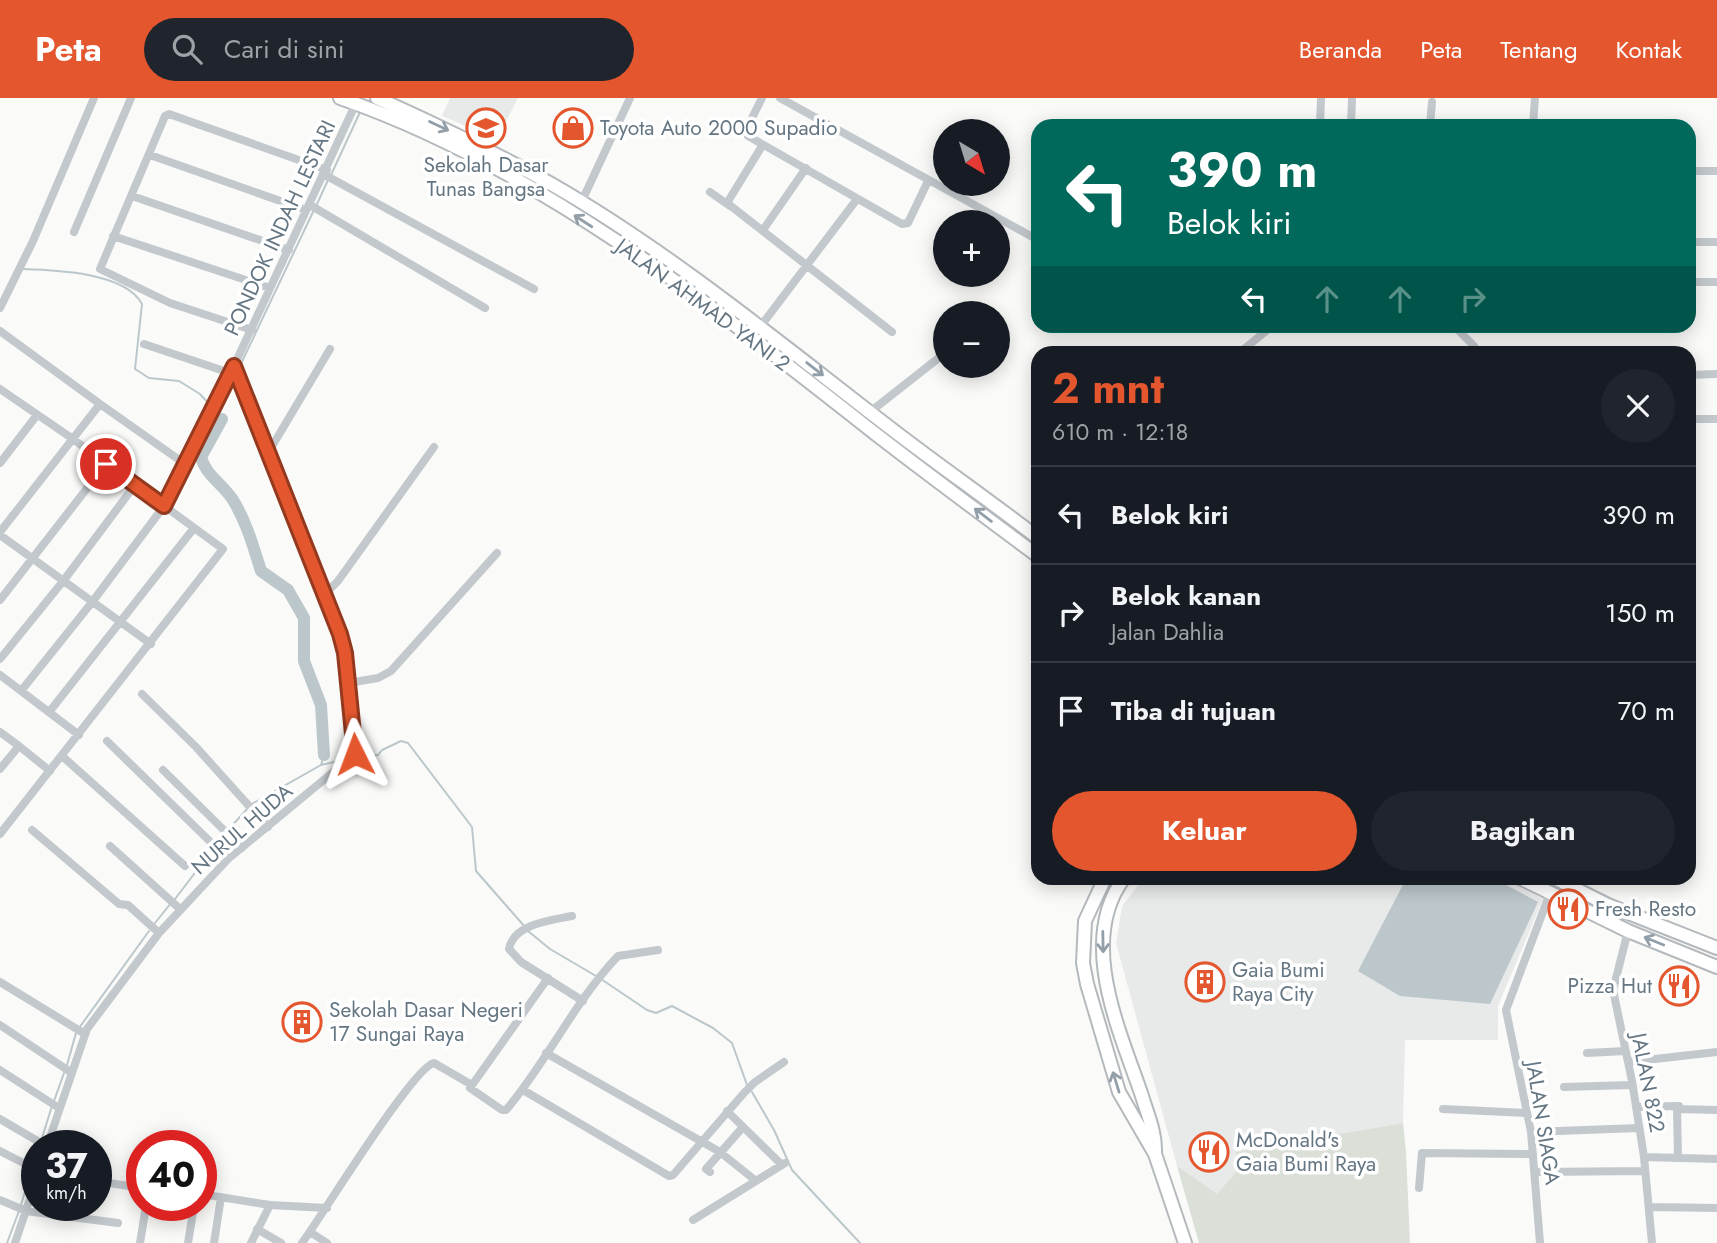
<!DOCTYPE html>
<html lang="id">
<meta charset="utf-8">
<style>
body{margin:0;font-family:Jost,sans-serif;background:#20242c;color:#f1f3f6;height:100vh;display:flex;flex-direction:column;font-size:26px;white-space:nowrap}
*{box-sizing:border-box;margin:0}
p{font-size:23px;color:#9ea1a6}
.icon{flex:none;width:38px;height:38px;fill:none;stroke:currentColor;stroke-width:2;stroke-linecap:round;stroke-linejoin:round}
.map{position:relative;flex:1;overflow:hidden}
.sheet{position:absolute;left:1031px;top:248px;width:665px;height:539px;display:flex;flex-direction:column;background:#171b24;border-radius:21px;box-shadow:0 4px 18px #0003}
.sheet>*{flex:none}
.top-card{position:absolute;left:1031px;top:21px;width:665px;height:214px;border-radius:21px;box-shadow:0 4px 18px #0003;background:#00695c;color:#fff;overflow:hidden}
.needle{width:46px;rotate:142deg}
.fabs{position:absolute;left:933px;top:21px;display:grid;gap:14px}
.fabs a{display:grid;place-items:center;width:77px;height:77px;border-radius:50%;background:#171b24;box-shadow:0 4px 18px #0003;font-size:35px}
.speed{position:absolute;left:21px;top:1032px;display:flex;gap:14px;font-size:35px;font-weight:700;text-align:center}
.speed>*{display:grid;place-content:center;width:91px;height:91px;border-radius:50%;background:#171b24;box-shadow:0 4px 18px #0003;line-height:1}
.speed small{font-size:18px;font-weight:400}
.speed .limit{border:10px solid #d22;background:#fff;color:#111}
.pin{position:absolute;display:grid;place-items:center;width:60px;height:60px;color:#fff;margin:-30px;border:4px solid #fff;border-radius:50%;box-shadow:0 2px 7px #0007}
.me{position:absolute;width:77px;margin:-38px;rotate:357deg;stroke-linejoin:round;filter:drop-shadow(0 0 5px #0008)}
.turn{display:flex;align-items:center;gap:24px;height:147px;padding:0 21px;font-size:32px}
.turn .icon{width:91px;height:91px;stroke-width:2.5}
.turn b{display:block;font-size:49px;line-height:60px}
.lanes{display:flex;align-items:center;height:66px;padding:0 21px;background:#0003;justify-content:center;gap:35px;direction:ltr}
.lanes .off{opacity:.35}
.round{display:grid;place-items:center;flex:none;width:74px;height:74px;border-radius:37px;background:#20242c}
.summary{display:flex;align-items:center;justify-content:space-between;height:119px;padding:0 21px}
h1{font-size:42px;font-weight:700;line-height:52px;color:#e4572e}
.primary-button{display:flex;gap:14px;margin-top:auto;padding:14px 21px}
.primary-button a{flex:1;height:80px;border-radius:42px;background:#e4572e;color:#fff;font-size:28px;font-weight:700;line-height:80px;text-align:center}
.primary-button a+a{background:#20242c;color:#f1f3f6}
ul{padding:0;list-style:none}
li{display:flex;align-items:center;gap:21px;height:98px;padding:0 21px;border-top:2px solid #363941}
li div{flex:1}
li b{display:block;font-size:26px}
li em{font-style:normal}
header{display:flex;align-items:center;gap:42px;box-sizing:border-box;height:98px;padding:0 35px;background:#e4572e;color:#fff}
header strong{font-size:33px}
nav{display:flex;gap:38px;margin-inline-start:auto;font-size:24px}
.search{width:490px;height:63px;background:#20242c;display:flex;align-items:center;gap:18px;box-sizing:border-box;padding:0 24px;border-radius:38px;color:#9ea1a6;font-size:26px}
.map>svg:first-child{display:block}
.built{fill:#e8e9e9}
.green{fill:#dadfd7}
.water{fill:#bbc7cb}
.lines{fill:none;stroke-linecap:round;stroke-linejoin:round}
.stream{stroke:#bbc7cb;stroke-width:2}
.river{stroke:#bbc7cb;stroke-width:12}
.highway-casing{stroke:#b4b9bd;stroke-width:16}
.minor{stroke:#c3c8cc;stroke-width:8}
.highway{stroke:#fff;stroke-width:12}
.oneway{stroke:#939fa8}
.route-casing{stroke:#94391e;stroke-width:18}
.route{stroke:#e4572e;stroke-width:12}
.labels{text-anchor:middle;stroke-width:7;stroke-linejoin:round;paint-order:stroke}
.poi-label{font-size:21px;fill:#657683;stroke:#fff;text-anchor:start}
.street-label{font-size:21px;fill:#657683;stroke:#fff}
</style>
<header>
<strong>Peta</strong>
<div class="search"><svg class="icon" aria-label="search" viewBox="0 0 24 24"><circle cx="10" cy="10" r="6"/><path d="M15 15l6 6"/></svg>Cari di sini</div>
<nav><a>Beranda</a><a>Peta</a><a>Tentang</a><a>Kontak</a></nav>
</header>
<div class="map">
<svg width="1717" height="1145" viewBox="0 0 1717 1145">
<rect width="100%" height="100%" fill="#fafaf8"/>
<path class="built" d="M450,0h68l-21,41 -55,-23z
M1507,780l36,21 -45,107v34h-93l-2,83 -166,29v19l-20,24 -40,-29 -61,-223 6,-37 21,-27z"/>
<path class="green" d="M1403,1025l3,29 4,91h-211l-22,-77 40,28 20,-23 -1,-19z"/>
<path class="water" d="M1406,781h89l43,23 -48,102 -90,-8 -42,-25z"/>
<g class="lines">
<path class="stream" d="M331,77l30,-65
M317,106l11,-24
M22,171c32,1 103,3 120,35l-7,65 14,9 30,3 21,13 10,11
M239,270l74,-156
M216,314l19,-36
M216,314l6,7
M354,660l24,-3 4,-5 19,-9 7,2 64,84 4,44 49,56
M321,667l21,-5
M252,706l69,-39 3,-10
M228,732l20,-22
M218,746l7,-10
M175,801l39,-51
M155,825l16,-20
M528,833l22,18 46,27
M601,881l46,31 9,3 16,-7 41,22 19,15 15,42
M79,930l70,-97
M67,967l9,-32
M752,994l22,38 18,40 68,73
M54,1003l10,-28
M41,1043l11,-35
M33,1067l4,-12
M21,1107l10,-34
M7,1145l12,-32"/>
<path class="river" d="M222,321l-21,38c5,19 22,27 32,43 14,23 20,46 28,71l27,19 16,28v43l17,44 3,50"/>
<g class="highway-casing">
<path id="highway" d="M340,0c195,67 377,211 537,337 53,41 107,81 161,121
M377,0c60,27 119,55 176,87 118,68 228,159 336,242 49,38 100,73 149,111
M1105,780l-20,43 -2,42 4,21 32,108 36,62 30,89
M1124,780c-47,63 -4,153 18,218 6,20 14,37 13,58
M1520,780l108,53 89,36
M1554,780l54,27 109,43"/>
</g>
<path class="minor" d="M762,0l-17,34 3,4 154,88 6,-1 20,-42
M780,0l258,142
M1320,28l1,-28
M1351,28l1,-28
M1430,28l2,-24
M1533,28l2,-28
M762,48l-35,57 165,129
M150,57l156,55
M1689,73h28
M325,77l209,114
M710,94l20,14
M132,98l157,54
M581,105l49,-105
M310,107l175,103
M763,132l43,-62
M74,134l57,-134
M113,138l157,52
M1689,144h28
M1689,184h28
M0,210l33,-67 61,-143
M1454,228l20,20
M760,229l97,-128
M252,232l-82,-27 -70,-34 65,-153 4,-2 158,56
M0,233l100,73
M144,246l86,29
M1238,256l34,-28
M1689,277l28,-1
M0,291l73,50 150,110 -223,285
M870,314l75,-59
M1689,321h28
M268,355l62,-104
M0,365l37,-48
M0,434l100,-128 85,60
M0,437l151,109
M325,496l13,-13 96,-134
M0,502l106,-136
M0,561l64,-79 71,-95
M0,577l79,60
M348,585l30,-5 13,-7 106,-118
M21,593l72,-90 71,-95 70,-140 122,-263
M142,596l54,53 72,80
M50,613l144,-183
M0,634l19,14
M107,643l121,118
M62,658l123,110
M0,671l19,-23 31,25
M163,672l79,78
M32,732l87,74 9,1 31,28
M110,748l70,63
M572,818c-20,4 -59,8 -63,33l12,13 62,39
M1628,833l-15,59 19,91 12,76 8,86
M548,880l-78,110 32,22h4c41,-48 68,-108 112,-154l40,-6
M0,884l85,52
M0,927l72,48
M546,955l174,99 36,29
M1587,955l38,-2
M1628,964l89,-10
M0,972l59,38
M1564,989l68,-2
M523,992l146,86 4,-1 71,-82 11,-11 29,-20
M1636,1009l43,-1
M1443,1011l83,4
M727,1013l55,54
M0,1021l46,27
M1531,1034l108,-4
M47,1048l40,-117 72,-96 69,-74 127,-105 1,-6 -11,-95 -5,-19 -106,-268
M0,1053l37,19
M1644,1059l73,2
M1678,1060l-1,-49 40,1
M710,1074l-4,-3 37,-42
M1535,1074l110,-1
M96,1083l46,7
M1419,1090l3,-35 111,1
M201,1096l69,11 57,3
M0,1102l26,11 92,12
M1649,1109l68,1
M693,1122l92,-57
M257,1131l24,14
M310,1134l17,11
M15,1145l22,-65
M140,1145l6,-37
M188,1145l6,-37
M214,1145l7,-46
M251,1145l19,-38
M302,1145c20,-27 111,-176 132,-180l38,22
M1540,1145l-9,-111 -25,-122 44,-117"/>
<use href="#highway" class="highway"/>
</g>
<defs><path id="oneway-shaft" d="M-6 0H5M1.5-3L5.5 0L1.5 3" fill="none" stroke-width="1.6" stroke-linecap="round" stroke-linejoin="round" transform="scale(1.75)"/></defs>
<g class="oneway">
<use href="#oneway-shaft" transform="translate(439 28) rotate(25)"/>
<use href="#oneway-shaft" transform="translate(583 123) rotate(-147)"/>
<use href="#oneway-shaft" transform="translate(815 271) rotate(38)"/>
<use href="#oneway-shaft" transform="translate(983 417) rotate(-143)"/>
<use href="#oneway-shaft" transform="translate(1654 843) rotate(-158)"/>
<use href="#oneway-shaft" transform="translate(1103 844) rotate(89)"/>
<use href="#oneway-shaft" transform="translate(1116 984) rotate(-107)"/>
</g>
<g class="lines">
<g class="route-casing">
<path id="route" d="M106,366l58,42 70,-140 106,268 5,19 10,101"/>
</g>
<use href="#route" class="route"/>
</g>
<defs>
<g id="school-ring" transform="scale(2.0125)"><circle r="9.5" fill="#fff" stroke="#e4572e" stroke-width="1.5"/><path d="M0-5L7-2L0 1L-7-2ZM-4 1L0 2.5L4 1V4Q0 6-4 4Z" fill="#e4572e"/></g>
<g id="shop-ring" transform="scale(2.0125)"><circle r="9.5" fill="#fff" stroke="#e4572e" stroke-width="1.5"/><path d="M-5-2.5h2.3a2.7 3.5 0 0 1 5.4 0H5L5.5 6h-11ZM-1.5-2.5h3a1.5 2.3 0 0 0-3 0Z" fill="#e4572e"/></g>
<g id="restaurant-ring" transform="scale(2.0125)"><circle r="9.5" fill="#fff" stroke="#e4572e" stroke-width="1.5"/><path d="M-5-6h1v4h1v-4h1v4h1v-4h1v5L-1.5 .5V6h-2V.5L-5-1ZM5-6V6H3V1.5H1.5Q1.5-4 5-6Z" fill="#e4572e"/></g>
<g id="building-ring" transform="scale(2.0125)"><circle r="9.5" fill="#fff" stroke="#e4572e" stroke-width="1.5"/><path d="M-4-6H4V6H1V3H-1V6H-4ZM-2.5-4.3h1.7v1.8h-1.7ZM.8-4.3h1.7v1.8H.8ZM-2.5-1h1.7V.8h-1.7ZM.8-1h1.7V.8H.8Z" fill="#e4572e"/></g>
</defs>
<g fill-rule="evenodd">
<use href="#school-ring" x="486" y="30"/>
<use href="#shop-ring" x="573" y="30"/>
<use href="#restaurant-ring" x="1568" y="811"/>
<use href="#building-ring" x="1205" y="884"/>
<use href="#restaurant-ring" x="1679" y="888"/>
<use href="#building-ring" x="302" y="924"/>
<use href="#restaurant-ring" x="1209" y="1054"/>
</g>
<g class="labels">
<g class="poi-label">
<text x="600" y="37">Toyota Auto 2000 Supadio</text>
<text x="486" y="74" text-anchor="middle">Sekolah Dasar<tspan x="486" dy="24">Tunas Bangsa</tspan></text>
<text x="1595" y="818">Fresh Resto</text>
<text x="1232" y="879">Gaia Bumi<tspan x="1232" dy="24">Raya City</tspan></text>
<text x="1652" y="895" text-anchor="end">Pizza Hut</text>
<text x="329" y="919">Sekolah Dasar Negeri<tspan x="329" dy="24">17 Sungai Raya</tspan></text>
<text x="1236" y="1049">McDonald's<tspan x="1236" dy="24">Gaia Bumi Raya</tspan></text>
</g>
<g class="street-label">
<text transform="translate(280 130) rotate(-65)" y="7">PONDOK INDAH LESTARI</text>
<text transform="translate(703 207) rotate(36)" y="7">JALAN AHMAD YANI 2</text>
<text transform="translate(242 731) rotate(-41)" y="7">NURUL HUDA</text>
<text transform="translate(1648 985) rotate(79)" y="7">JALAN 822</text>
<text transform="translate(1543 1025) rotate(81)" y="7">JALAN SIAGA</text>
</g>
</g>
</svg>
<div class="fabs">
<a><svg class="needle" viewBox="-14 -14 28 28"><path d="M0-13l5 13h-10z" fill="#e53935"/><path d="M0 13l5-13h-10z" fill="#9ea1a6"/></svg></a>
<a>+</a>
<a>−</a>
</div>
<div class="speed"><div>37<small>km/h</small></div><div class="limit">40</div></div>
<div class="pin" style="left:106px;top:366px;background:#d93025"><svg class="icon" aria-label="arrive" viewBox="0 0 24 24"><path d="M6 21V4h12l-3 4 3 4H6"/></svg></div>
<svg class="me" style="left:355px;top:656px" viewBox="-20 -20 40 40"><path d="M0-17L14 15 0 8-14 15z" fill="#e4572e" stroke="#fff" stroke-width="4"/></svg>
<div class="top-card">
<div class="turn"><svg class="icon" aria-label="left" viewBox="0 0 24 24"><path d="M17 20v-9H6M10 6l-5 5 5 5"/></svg><div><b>390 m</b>Belok kiri</div></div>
<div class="lanes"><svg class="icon" aria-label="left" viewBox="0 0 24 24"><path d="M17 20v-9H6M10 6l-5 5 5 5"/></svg><svg class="icon off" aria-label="ahead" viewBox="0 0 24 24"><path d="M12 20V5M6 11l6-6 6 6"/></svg><svg class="icon off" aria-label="ahead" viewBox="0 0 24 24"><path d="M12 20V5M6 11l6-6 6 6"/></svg><svg class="icon off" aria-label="right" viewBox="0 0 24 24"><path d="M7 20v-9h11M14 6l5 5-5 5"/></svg></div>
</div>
<section class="sheet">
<div class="summary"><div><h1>2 mnt</h1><p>610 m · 12:18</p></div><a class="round"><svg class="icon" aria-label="close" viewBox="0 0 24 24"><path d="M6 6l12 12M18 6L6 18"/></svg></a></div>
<ul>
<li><svg class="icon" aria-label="left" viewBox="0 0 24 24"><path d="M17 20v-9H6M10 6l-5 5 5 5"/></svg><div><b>Belok kiri</b></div><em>390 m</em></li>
<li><svg class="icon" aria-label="right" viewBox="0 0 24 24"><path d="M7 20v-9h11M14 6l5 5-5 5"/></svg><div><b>Belok kanan</b><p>Jalan Dahlia</p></div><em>150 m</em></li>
<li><svg class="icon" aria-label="arrive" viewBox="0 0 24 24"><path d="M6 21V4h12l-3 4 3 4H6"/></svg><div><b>Tiba di tujuan</b></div><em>70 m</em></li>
</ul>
<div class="primary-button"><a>Keluar</a><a>Bagikan</a></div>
</section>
</div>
